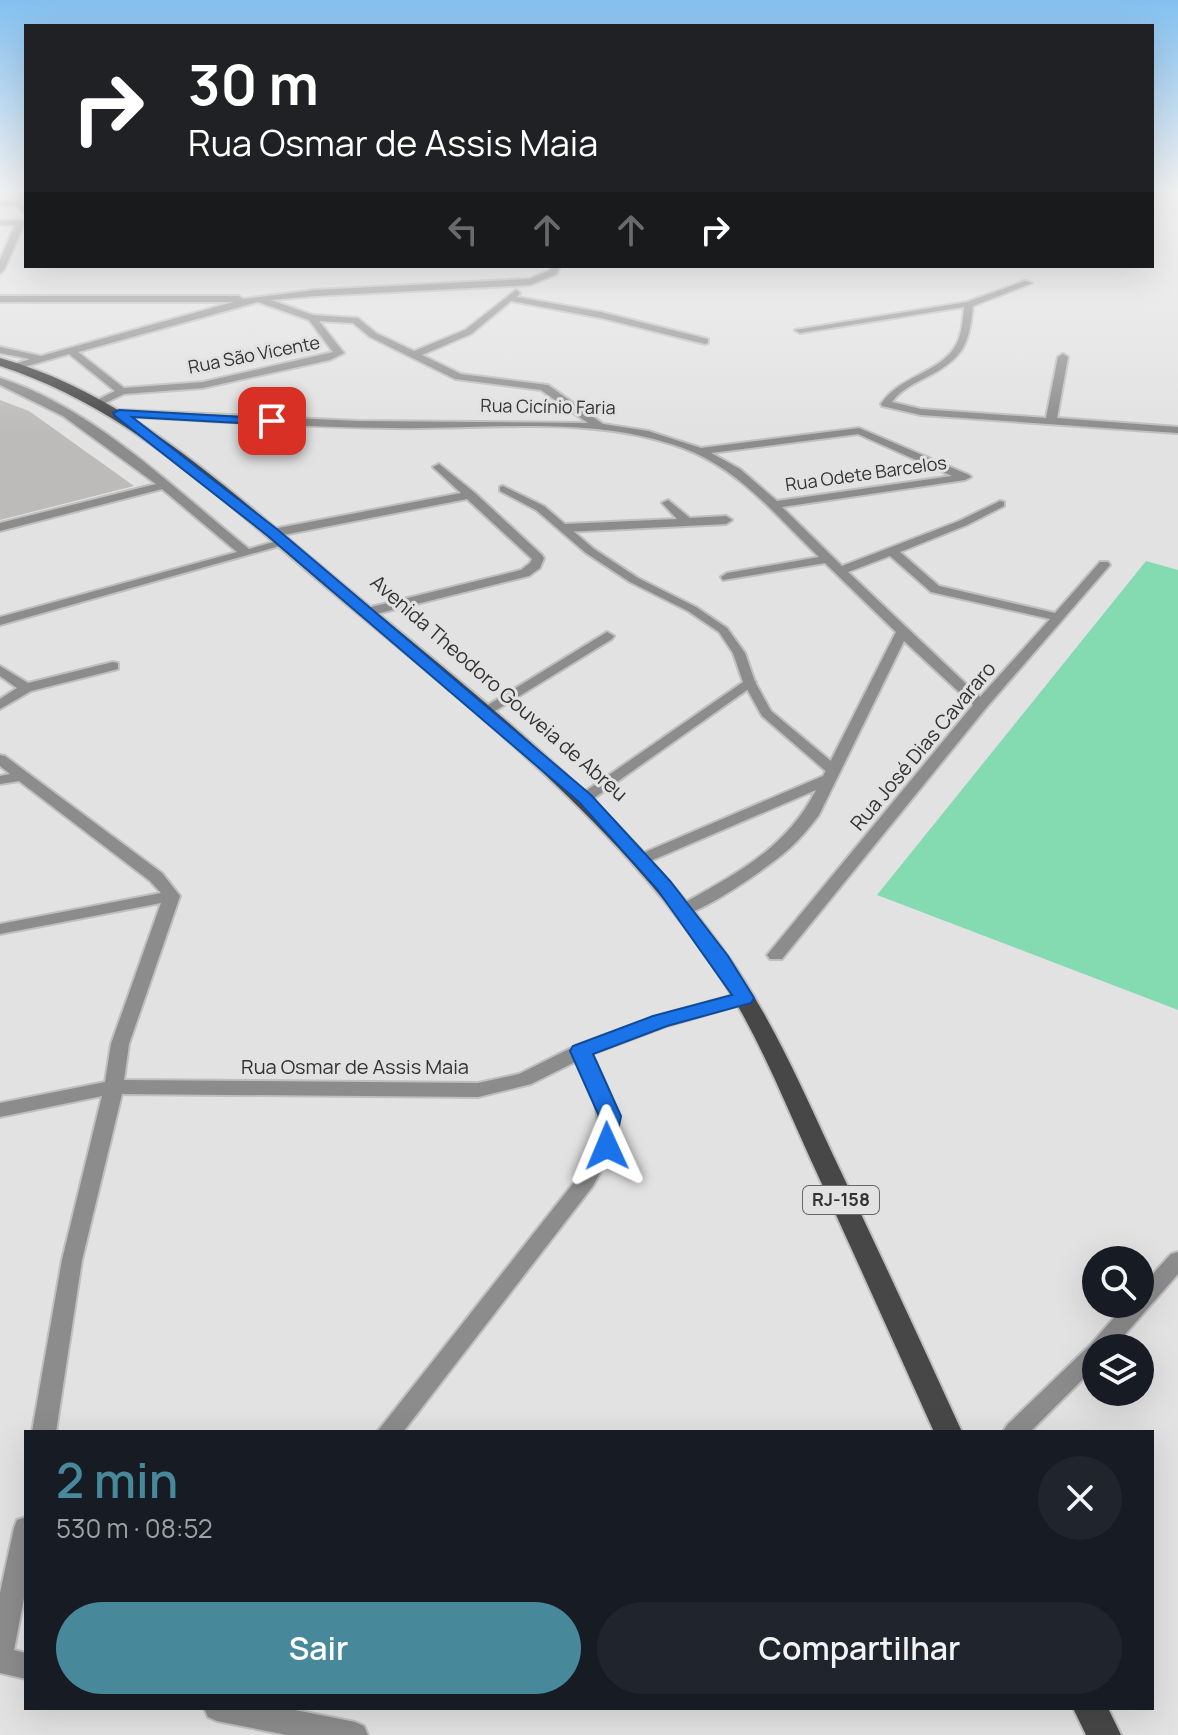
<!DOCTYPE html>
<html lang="pt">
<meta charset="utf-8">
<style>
body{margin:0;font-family:Manrope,sans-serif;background:#20242c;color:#f1f3f6;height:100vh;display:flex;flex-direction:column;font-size:30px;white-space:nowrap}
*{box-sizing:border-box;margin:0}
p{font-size:26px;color:#9ea1a6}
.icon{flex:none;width:44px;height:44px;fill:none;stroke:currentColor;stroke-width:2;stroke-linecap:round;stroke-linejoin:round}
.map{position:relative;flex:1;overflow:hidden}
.panel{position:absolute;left:24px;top:1430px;width:1130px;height:280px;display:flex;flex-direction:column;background:#171b24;border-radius:0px;box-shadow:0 8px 32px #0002}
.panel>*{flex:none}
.hud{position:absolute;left:24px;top:24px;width:1130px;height:244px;border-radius:0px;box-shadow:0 8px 32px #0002;background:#202124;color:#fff;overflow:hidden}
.fabs{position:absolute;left:1082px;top:1246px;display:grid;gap:16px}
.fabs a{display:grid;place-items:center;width:72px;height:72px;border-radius:50%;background:#171b24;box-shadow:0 8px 32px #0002;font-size:40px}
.pin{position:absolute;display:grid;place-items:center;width:68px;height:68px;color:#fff;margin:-34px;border-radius:16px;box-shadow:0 4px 12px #0006}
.me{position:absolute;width:88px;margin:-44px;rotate:359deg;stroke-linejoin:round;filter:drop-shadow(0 0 6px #0008)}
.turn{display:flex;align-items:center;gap:28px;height:168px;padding:0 32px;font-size:36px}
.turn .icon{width:104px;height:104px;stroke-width:2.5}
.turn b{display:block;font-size:56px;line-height:68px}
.lanes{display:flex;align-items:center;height:76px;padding:0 32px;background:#0003;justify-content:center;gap:40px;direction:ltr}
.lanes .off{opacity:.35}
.round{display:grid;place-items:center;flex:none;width:84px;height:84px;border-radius:42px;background:#20242c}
.overview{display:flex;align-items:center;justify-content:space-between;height:136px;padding:0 32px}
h1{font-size:48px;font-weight:600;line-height:60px;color:#47889b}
.button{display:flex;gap:16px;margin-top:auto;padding:16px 32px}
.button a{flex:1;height:92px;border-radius:48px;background:#47889b;color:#fff;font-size:32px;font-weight:600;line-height:92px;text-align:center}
.button a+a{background:#20242c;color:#f1f3f6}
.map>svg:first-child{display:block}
.green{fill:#84dab1}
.building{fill:#bcbbba}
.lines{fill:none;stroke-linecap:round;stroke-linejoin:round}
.service-casing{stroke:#bfbfc0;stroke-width:4}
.minor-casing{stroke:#bfbfc0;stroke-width:4}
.primary-casing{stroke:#bfbfc0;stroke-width:4}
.service{fill:#8d8c8c;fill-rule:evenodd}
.minor{fill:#8d8c8c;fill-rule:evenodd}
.primary{fill:#484747;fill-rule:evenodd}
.route{fill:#1a73e8;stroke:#114b97;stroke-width:2}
.labels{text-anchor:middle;stroke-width:6;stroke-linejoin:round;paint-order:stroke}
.far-street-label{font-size:18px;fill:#333334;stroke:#e2e2e3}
.shield{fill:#e2e2e3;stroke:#686868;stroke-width:2}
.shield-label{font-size:18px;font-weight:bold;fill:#333334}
.street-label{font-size:20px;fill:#333334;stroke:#e2e2e3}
</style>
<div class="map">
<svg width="1178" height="1735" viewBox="0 0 1178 1735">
<rect width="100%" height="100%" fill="#e2e2e3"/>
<path class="green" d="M1146,561l32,9v440l-301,-115z"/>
<path class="building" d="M0,400l29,11 105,75 -134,34z"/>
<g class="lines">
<g class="service-casing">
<path id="service" d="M503,486l41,20 50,43 44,29 58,29 31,21 18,25 10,29 16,29 67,56 1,3 -1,3h-10l-66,-57 -19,-34 -10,-29 -14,-21 -31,-21 -58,-29 -44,-29 -50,-43 -36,-19v-4z"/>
</g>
<g class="minor-casing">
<path id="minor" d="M23,189h3l-2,14 2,14 -9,-12 -17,1v-4l17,-1z
M26,220l-22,50 -4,3v-13l15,-35h-15v-4z
M552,266h8l-3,8 -27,11 -215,11 -44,4 42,15 45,3 18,15 38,18 51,-21 51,-40 4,3 -3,4 84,15 107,27v4l-3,1 -104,-26 -90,-17 -40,33 -49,21 39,19 87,11 55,39 45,7 53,17 158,-20 110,47 2,2 -6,3 -183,27 60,59 117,-45 41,-20 4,1v4l-37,19 -67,27 39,34 116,27 45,-51h8l2,3 -124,143 -204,251h-12l-3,-4 206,-250 -69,-64 -85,174c-9,12 -18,23 -29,33 -16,15 -94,71 -113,67l-2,-4 2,-4c56,-32 109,-57 139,-117l-168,72h-12l-2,-3 2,-3 187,-80 73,-144 -71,-69 -102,17 -2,-3 6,-4 92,-16c-43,-41 -79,-88 -136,-109 -92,-34 -195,-18 -290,-20 -92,-1 -183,-7 -274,-12l-5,-3 5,-3 239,11 230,2 -47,-33 -86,-11 -85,-42 -17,-14 -34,-2 25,32 -14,7 -127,28 -79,6 -23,11 -4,-1v-4l18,-9 -46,-37 -52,15 -3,-1v-4l16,-5 -30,-6v-6l41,9 192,-54h-233v-6h239l4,3 72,-9 214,-11 21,-9zM258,302l51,18 24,32 -130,30 -79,6 -46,-36zM858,434l94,42 -175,25 -37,-32 -29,-16zM890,556l41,36 119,27 -70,78 -132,-125z
M1025,281l7,2 -59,23c-4,42 -12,54 -50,73 -12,6 -23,12 -31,23l29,7 125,9 12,-61 5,-3 5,3 -11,61 121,9v6l-257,-18 -39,-9 -1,-2c19,-29 60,-31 75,-59 6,-11 7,-25 8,-38l-164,26 -5,-3 172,-28z
M0,378c95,31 172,109 249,171l35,-10 6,4 -290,82v-8l237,-65 -75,-63 -162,42v-8l156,-39 -93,-68 -63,-31z
M439,464l36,29 67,62 2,3 -4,10 -11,8 -161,40 -6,-4 1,-3 158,-39 9,-7 2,-4 -65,-60 -194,38 -6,-4 6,-4 188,-36 -26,-24 -2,-2z
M668,500l22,18 36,-2 6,4 -6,4 -161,8 -6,-4 6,-4 112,-5 -15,-16z
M607,632l7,4 -2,3 -122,75 -5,1 -7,-4z
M113,662l5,1v6l-87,22 -31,18v-10l17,-11 -17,-12v-10l28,17z
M749,678l7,4 -2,3 -164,116h-10l-3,-3 3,-3z
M0,755l5,1 157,117 18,23 -51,148 -5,36 354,3 41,-9 56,-28 80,-29 89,-25 6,2 3,4 -3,4 -83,24 -75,28c29,62 35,70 1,132l-190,246h-26l202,-256c29,-52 21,-64 -2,-115l-46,23 -53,13 -356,-3 -40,166 -26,172h-24l30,-172 40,-164 -102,21v-14l105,-21 6,-38 50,-141 -161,31v-10l161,-31 -11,-12 -131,-100 -19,3v-8l10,-2 -10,-8z
M1178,1252v22l-65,74h-17v18l-66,66h-27l4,-7 83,-80 36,-41h14v-16l31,-34z
M26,1517v71l-12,62 12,3v26l-26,-6v-80l14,-65 3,-8z
M204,1708h81l70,14 9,4 4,9h-81l-70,-14 -9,-4z"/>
</g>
<g class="primary-casing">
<path id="primary" d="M0,358c127,36 223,127 322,209 144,121 298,235 407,391 43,61 73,130 104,197 44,92 87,185 129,277h-28c-41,-91 -82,-183 -124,-274 -29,-64 -55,-130 -95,-189 -104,-155 -255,-269 -396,-388 -99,-84 -193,-174 -319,-215z
M1073,1708h35l13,27h-35z"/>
</g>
<use href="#service" class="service"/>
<use href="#minor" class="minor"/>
<use href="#primary" class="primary"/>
</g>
<linearGradient id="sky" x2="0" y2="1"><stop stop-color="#83c0f0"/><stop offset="0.44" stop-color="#f2f2f2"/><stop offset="1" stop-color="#f2f2f2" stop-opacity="0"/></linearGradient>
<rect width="1178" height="432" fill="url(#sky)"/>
<path class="route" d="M119,410l157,9 2,2 -6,4 -140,-8 146,113 313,265 79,86 58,75 26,42 -3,5 -84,23 -74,28 28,62 -7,36 -7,2 -11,-8 3,-30 -29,-65 3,-5 80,-30 79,-21 -75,-106 -78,-87 -311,-266 -153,-120 -2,-3z"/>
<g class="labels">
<g class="far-street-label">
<text transform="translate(254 355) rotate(-11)" y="6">Rua São Vicente</text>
<text transform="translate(548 407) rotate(1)" y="6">Rua Cicínio Faria</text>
<text transform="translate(866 474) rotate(-8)" y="6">Rua Odete Barcelos</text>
</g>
<rect class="shield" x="803" y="1186" width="76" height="28" rx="6"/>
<g class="shield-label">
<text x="841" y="1206">RJ-158</text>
</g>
<g class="street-label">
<text transform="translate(499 688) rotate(41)" y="7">Avenida Theodoro Gouveia de Abreu</text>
<text transform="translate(923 746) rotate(-50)" y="7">Rua José Dias Cavararo</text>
<text x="355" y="1074">Rua Osmar de Assis Maia</text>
</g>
</g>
</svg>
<div class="fabs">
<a><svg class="icon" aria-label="search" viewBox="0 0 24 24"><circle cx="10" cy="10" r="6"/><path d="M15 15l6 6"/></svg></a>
<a><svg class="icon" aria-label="layers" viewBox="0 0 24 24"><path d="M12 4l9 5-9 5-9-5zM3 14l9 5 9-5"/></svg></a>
</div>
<div class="pin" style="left:272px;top:421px;background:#d93025"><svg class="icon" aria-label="arrive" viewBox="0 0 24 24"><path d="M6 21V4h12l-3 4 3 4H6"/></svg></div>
<svg class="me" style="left:607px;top:1146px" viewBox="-20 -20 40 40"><path d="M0-17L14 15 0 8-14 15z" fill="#1a73e8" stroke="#fff" stroke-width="4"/></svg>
<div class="hud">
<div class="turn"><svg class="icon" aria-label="right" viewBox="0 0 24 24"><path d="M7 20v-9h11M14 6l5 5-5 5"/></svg><div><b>30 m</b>Rua Osmar de Assis Maia</div></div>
<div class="lanes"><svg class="icon off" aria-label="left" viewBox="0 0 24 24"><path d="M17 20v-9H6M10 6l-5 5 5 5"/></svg><svg class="icon off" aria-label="ahead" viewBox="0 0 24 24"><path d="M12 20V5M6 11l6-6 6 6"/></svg><svg class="icon off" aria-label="ahead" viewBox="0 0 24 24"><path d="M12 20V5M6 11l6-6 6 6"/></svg><svg class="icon" aria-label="right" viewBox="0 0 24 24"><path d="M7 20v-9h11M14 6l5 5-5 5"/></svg></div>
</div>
<section class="panel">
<div class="overview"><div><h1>2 min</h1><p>530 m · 08:52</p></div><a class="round"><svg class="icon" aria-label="close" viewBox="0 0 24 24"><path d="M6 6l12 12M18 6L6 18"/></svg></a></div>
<div class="button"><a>Sair</a><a>Compartilhar</a></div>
</section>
</div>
